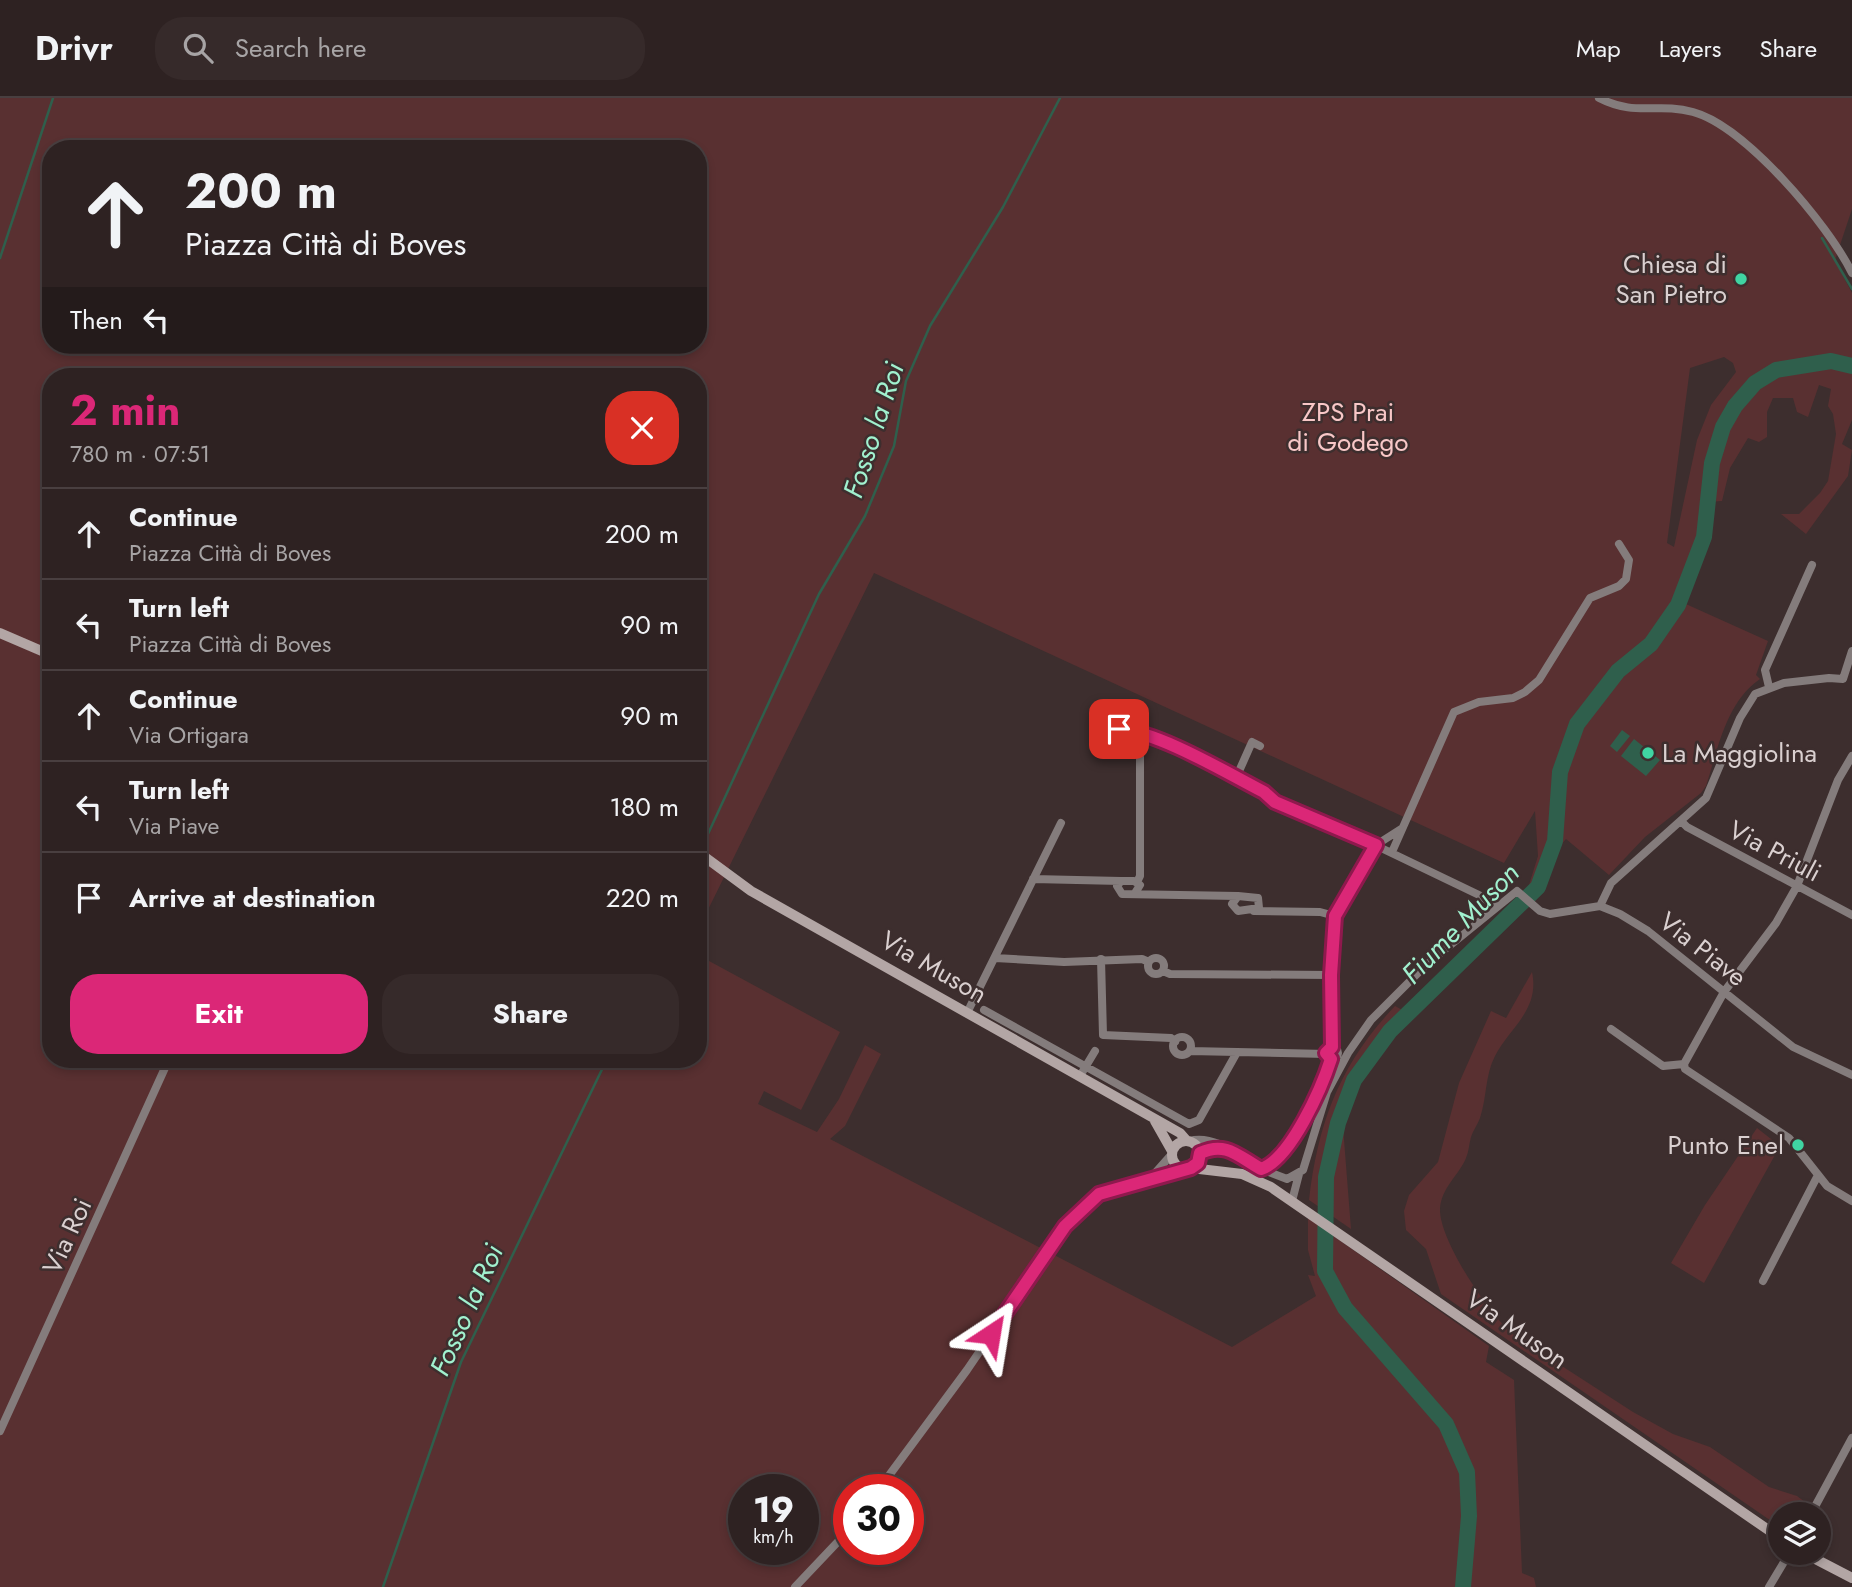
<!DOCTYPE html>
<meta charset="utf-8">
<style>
body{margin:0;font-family:Jost,sans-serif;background:#362a2a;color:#f1f3f6;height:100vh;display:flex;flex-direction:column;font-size:26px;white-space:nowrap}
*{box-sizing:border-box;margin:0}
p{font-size:23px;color:#a7a4a5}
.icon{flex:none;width:38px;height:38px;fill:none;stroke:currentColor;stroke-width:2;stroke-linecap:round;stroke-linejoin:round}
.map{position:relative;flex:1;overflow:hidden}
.drawer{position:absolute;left:42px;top:270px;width:665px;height:700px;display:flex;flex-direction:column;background:#2e2222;border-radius:28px;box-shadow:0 4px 10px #0003,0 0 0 2px #493f40}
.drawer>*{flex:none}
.hud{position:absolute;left:42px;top:42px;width:665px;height:214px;border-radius:28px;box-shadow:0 4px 10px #0003,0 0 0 2px #493f40;background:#2e2222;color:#f1f3f6;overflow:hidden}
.buttons{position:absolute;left:1768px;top:1404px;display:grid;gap:14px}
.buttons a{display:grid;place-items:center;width:63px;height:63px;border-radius:50%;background:#2e2222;box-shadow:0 4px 10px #0003,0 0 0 2px #493f40;font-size:35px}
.speed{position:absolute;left:728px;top:1376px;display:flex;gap:14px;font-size:35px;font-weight:700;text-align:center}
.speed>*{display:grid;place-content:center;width:91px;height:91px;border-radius:50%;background:#2e2222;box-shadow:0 4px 10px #0003,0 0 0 2px #493f40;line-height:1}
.speed small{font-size:18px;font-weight:400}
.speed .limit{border:10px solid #d22;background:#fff;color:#111}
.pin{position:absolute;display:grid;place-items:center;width:60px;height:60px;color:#fff;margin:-30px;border-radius:14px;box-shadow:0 4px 10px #0006}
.me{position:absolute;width:77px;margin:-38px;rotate:33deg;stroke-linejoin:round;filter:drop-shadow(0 0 5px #0008)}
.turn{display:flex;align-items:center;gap:24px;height:147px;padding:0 28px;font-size:32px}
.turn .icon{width:91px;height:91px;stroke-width:2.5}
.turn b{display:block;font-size:49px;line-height:60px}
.then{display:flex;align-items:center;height:66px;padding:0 28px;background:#0003;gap:14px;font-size:26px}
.round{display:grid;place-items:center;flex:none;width:74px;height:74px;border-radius:28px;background:#362a2a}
.head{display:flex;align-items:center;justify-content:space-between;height:119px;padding:0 28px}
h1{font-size:42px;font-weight:700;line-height:52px;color:#db2777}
.cta{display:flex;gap:14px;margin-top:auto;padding:14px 28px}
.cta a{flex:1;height:80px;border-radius:28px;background:#db2777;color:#fff;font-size:28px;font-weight:700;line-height:80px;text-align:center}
.cta a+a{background:#362a2a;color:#f1f3f6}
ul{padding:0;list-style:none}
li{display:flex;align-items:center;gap:21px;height:91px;padding:0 28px;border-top:2px solid #493f40}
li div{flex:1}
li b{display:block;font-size:26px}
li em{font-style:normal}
header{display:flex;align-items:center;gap:42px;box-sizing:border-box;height:98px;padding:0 35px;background:#2e2222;border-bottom:2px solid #493f40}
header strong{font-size:33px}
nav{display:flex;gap:38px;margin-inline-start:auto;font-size:24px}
.search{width:490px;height:63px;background:#362a2a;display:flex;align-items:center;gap:18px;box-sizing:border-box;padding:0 24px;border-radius:28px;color:#a7a4a5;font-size:26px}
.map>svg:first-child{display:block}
.green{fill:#593031;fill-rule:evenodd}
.water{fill:#2f5f4c}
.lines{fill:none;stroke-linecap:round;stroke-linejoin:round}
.stream{stroke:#2f5f4c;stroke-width:2.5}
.river{stroke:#2f5f4c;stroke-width:16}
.minor{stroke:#847c7c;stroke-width:8}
.secondary{stroke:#b3a6a5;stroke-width:10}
.route-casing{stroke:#8e194d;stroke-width:18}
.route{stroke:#db2777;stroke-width:12}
.poi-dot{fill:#40d4a2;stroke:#3d2e2e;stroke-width:2.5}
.labels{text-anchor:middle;stroke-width:5;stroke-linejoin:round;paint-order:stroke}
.poi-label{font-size:26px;fill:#dad0d0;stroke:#3d2e2e;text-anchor:end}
.park-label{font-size:26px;fill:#f8c7c7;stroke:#3d2e2e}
.street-label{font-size:26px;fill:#dad0d0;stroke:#3d2e2e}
.water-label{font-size:28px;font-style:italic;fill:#a1f1cf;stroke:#3d2e2e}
</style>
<header>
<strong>Drivr</strong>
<div class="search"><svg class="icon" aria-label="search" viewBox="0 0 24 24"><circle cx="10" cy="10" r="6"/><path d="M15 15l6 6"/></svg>Search here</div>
<nav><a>Map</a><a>Layers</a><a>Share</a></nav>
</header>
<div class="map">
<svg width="1852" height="1489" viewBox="0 0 1852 1489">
<rect width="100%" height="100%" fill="#3d2e2e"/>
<path class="green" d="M0,0h1852v111l-17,51 17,33v127l-10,24 10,6 -4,26 -42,58 -25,-20h18l21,-21 8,-12 8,-47 -3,-20 -5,-8 3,-17 -12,-4 -11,32 -11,-5 -4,-14h-20l-6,14v25l-8,5 -11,-4 -18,30 -8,33 -16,1 -10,47 -19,51 91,41 -12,34 4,4c-34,23 -42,70 -54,107l-5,7 -56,44 -36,38 -43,-36 -15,17 -7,29 -7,10 -8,-10 9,-29 -3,-45 -31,52 -630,-290 -176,357v-554h-647v683h647v-104l142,77 -39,78 -37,-19 -6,13 59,28 22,-33 26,-54 16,9 -36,72 -15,13 402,208 84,-51 -8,-21 7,1 -7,-26v-32l181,128 -3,16 28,18 8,193 12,5 2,9h-1536zM51,51h647v196h-647zM1724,259l9,6 3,9 -25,33 -14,35 -23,107 -7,-4 23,-175zM744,1391h59v60h-59zM849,1391h59v60h-59z
M1532,874c8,38 -22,55 -37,84 -10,19 -8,41 -15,62 -2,6 -7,12 -9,19 -2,7 -2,14 -5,21 -7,17 -25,30 -26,51 -1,31 50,107 74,126l119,77 40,22 37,13 59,40 28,9 12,9 -5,9h-24v13l-339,-233 -15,-45 -20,-19 -2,-19 5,-16 29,-33 21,-79 32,-72 15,7z
M1395,908l13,7 -28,24 -37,90 8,102 -42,-29c9,-78 31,-136 86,-194z
M1757,1030l23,18 -76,137 -33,-20 34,-58z"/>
<path class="water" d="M1622,632l8,6 -13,16 -7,-6z
M1634,641l26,21 -14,16 -25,-20z"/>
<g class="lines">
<path class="stream" d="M1822,140l30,51
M0,160l53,-160
M701,751l118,-255 46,-78 29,-70 12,-65 24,-55 73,-119 57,-109
M383,1489l78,-225 146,-303"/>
<path class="river" d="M1463,1489l6,-71 -2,-44 -21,-48 -101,-116 -20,-37 1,-94 12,-54 16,-43 36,-49 148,-144 17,-46 5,-69 17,-48 41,-53 33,-27 27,-39 26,-68 8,-74 11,-36 12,-21 20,-23 21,-13 55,-9 21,5"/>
<path class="minor" d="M1599,0c37,19 58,4 94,14 52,14 135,112 159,161
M1769,589l-4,-17 47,-105
M1119,631c42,4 106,43 145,63l11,10 52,20 152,73 16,11
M1852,658l-14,24 -41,106 -21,37 -52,69 -40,72 1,5 104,69 38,48 25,15
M1236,680l16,-36 8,4
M1681,723l6,6 165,88
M1392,754l62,-140 25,-10 34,-4 12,-6 14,-12 51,-82 29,-12 7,-7 3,-19 -10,-16
M1033,781l88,2
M1137,784l3,-6v-119
M1135,795l5,-8 -6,-4h-13l-4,5 5,8 116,2
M1238,798l20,2 1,10 -21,3 -6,-7z
M1600,808l11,-23 95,-85 34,-80 15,-24 29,-11 45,-5 14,1 9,-28
M1254,813l66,1 15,4
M1148 868a8 8 0 1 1 16 0a8 8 0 1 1-16 0Z
M995,860l69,4 78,-3 7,3
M1101,861l2,76 68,3 4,4
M1163,873l7,3 161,1
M984,912l205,114 10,-4 37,-66
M967,915l94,-190
M1611,931l52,37 21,-2
M1173 948a9 9 0 1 1 18 0a9 9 0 1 1-18 0Z
M1332,949l-1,-72 4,-59 41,-71 25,-16
M1326 955a6 6 0 1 1 12 0a6 6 0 1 1-12 0Z
M1190,953l137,3
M1080,978l15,-25
M1189,1043c26,-7 50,15 72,28 30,-10 61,-81 70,-110
M1172,1056l-23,26 35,-11
M1200,1056l14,-6h10
M1261,1071l26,10 16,-9 24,-78 21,-39 23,-33 56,-56 90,-73 23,20 10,3 50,-8 20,8 28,17 145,116 59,28
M1292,1103l7,-27
M1763,1183l55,-106
M0,1333l169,-372
M879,1391l88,-119 98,-144 34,-32 50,-14
M1811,1416l41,-76
M795,1489l54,-57
M1769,1489l21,-35"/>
<path class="secondary" d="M0,535l51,22
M698,754l53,39 429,242 7,8
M1155,1023l17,30
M1172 1057a14 14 0 1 1 28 0a14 14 0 1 1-28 0Z
M1191,1070l51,6 29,13 509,351
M1802,1454l50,26"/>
</g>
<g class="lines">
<g class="route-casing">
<path id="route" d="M991,1236l74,-108 34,-32 92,-26 7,-5 2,-10c26,-12 38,3 61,16 30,-10 61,-82 70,-110l-5,-6 6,-6 -1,-72 4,-59 41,-71 -101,-43 -11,-10c-39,-20 -103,-59 -145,-63"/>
</g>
<use href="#route" class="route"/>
</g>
<g class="poi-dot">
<circle cx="1741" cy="181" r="7"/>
<circle cx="1648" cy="655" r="7"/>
<circle cx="1798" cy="1047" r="7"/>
</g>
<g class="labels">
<g class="poi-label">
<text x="1727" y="175">Chiesa di<tspan x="1727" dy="30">San Pietro</tspan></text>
<text x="1662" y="664" text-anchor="start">La Maggiolina</text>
<text x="1784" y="1056">Punto Enel</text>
</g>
<g class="park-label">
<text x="1348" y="323">ZPS Prai<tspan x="1348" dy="30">di Godego</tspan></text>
</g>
<g class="street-label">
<text transform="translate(1775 753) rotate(28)" y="9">Via Priuli</text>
<text transform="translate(1703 851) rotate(38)" y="9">Via Piave</text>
<text transform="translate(934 869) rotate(30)" y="9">Via Muson</text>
<text transform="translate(67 1138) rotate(-65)" y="9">Via Roi</text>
<text transform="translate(1517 1231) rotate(35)" y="9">Via Muson</text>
</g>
<g class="water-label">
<text transform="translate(873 332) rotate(-72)" y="10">Fosso la Roi</text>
<text transform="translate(1460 825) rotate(-46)" y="10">Fiume Muson</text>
<text transform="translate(466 1212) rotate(-66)" y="10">Fosso la Roi</text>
</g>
</g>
</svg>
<div class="buttons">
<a><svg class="icon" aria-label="layers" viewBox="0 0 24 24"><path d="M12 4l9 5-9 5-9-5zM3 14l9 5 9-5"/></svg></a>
</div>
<div class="speed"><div>19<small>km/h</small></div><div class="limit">30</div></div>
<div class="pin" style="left:1119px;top:631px;background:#d93025"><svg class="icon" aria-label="arrive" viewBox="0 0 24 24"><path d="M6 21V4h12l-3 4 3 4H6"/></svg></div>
<svg class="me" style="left:991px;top:1236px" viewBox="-20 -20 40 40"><path d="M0-17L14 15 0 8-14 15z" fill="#db2777" stroke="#fff" stroke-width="4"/></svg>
<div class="hud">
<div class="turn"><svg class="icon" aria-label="ahead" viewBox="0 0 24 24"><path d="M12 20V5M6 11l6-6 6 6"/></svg><div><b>200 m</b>Piazza Città di Boves</div></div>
<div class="then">Then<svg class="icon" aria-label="left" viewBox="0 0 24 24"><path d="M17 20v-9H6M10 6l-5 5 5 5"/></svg></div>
</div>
<section class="drawer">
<div class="head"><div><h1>2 min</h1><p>780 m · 07:51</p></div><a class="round" style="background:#d93025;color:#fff"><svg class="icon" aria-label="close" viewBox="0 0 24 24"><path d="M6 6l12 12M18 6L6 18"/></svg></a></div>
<ul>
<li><svg class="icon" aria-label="ahead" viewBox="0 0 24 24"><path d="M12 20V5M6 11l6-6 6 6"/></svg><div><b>Continue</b><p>Piazza Città di Boves</p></div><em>200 m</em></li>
<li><svg class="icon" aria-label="left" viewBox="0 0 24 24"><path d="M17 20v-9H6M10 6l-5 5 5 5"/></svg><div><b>Turn left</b><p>Piazza Città di Boves</p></div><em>90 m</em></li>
<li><svg class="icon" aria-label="ahead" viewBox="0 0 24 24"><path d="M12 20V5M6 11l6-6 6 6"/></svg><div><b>Continue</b><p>Via Ortigara</p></div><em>90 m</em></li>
<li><svg class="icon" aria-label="left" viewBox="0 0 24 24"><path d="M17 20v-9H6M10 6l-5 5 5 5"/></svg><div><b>Turn left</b><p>Via Piave</p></div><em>180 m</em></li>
<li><svg class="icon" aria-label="arrive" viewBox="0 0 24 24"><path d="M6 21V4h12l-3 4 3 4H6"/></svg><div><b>Arrive at destination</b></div><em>220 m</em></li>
</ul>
<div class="cta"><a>Exit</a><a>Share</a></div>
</section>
</div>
